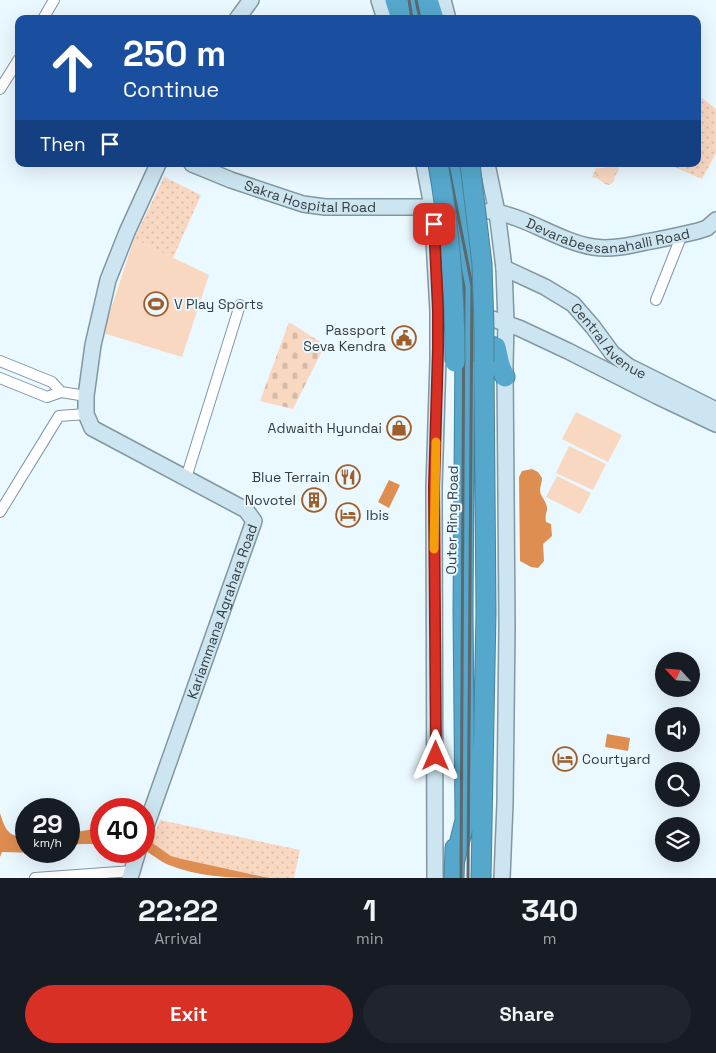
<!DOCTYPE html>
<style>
body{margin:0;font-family:"Space Grotesk",sans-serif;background:#20242c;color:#f1f3f6;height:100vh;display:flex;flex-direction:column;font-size:19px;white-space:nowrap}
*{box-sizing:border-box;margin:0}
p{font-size:16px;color:#9ea1a6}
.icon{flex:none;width:28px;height:28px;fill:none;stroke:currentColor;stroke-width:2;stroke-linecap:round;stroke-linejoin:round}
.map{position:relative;height:878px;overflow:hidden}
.panel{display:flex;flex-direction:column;background:#171b24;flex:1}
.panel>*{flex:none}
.top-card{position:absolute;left:15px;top:15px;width:686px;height:152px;border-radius:10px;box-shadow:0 5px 20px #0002;background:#1a4fa0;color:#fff;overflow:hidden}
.needle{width:32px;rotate:296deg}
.tools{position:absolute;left:655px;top:652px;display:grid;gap:10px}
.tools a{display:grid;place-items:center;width:45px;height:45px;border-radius:50%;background:#171b24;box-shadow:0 5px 20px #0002;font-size:25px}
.speed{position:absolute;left:15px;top:798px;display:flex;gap:10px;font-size:25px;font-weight:700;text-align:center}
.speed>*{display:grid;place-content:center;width:65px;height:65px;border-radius:50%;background:#171b24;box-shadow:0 5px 20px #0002;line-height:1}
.speed small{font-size:12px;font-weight:400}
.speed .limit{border:8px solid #d22;background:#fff;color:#111}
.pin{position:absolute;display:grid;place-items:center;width:42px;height:42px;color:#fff;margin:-21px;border-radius:10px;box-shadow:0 2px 8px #0006}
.me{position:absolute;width:55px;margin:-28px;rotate:0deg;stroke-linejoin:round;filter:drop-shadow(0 0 4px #0008)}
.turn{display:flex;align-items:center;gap:18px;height:105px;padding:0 25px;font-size:22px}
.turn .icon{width:65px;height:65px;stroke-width:2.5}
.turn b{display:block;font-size:35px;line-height:42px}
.then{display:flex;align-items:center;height:48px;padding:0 25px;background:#0003;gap:10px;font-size:19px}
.eta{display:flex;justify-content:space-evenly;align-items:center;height:85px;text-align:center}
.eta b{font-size:30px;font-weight:600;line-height:35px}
.action{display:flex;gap:10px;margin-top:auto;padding:10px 25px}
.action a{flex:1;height:58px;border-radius:30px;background:#d93025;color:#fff;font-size:20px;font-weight:600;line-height:58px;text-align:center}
.action a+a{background:#20242c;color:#f1f3f6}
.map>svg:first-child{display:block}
.grass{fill:url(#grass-dots)}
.cemetery{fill:url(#cemetery-stones)}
.park{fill:url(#park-crowns)}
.garden{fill:#f9d8c1}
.water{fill:#df8e51}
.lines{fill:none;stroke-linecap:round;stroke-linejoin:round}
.street-casing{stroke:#8197a1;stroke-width:12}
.secondary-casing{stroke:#8197a1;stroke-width:18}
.highway-casing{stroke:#49839b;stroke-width:21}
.street{stroke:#fff;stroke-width:10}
.secondary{stroke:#cce5f0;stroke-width:15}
.highway{stroke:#55a8cc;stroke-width:19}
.rail{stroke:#5d676c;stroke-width:3}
.highway-bridge-casing{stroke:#49839b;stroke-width:21;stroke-linecap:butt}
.highway-bridge{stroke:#55a8cc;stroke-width:19}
.route-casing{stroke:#8d1f18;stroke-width:12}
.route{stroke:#d93025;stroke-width:9}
.slow{stroke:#f59e0b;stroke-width:9}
.labels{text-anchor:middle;stroke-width:4;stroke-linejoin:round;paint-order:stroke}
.street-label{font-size:14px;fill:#343d41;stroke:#eaf8ff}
.poi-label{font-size:14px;fill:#343d41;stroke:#eaf8ff;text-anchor:end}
</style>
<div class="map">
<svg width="716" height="878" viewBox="0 0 716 878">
<defs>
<pattern id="grass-dots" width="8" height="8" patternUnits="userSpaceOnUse" patternTransform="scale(1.25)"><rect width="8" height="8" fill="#f9d8c1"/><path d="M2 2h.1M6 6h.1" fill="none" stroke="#d6baa7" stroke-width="1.8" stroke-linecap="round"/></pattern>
<pattern id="cemetery-stones" width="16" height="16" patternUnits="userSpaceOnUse" patternTransform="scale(1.25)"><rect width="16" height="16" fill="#f9d8c1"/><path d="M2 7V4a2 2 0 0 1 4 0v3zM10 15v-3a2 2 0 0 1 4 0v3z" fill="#d6baa7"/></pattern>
<pattern id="park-crowns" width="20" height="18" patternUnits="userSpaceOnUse" patternTransform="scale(1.25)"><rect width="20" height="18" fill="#f9d8c1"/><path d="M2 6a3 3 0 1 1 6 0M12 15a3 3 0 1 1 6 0" fill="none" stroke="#d6baa7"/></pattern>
</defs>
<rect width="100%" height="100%" fill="#eaf8ff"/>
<path class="grass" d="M698,95l18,14v44l-14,26 -34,-15h30z
M164,177l37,18 -28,63 -39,-19z
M160,820l140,30 -6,28h-25l-87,-19 -11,-3 -20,-14z"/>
<path class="cemetery" d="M289,322l36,23 -32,64 -33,-8z"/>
<path class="park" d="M609,164l9,3 1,3c-1,1 -2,3 -3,4 -4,6 2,6 -7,11l-4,-1 -8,-6h-2l-3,-1 4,-9h7z"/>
<path class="garden" d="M134,239l75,36 -27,82 -79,-24z
M576,412l46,23 -14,27 -46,-23z
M569,446l37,18 -13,26 -37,-17z
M557,476l34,17 -11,21 -34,-17z"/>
<path class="water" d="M532,469l6,3 4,6c0,4 -2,9 -2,12 0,7 8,12 7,20 -1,5 -2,6 -1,12l5,2 1,12 -9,8 1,17 -6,7 -7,-1 -11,-6 -1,-84 3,-6z
M389,480l11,5 -11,23 -11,-6z
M607,734l23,4 -2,13 -23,-4z
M0,813c5,16 8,24 26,24v14h19l-6,2 -37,-1 -2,5z
M101,828v16h-19l-13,1v-12z
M151,842l20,14 11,3 87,19c-33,0 -68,0 -100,-13 -8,-3 -15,-9 -23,-14z"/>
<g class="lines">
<g class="street-casing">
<path id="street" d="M43,19l11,-19
M0,89l19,-30
M656,300l23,-58 -1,-7
M0,361l52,21 9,10
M0,378l47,19 14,-5 25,4
M186,478l54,-173
M0,512l59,-96 27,-2
M35,878l97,-7"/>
</g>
<g class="secondary-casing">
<g id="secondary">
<path d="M379,0l6,19"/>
<path d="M443,0l5,19"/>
<path d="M237,19l14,-19"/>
<path id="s1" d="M192,164l39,16 72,24 22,3h116"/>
<path d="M424,164l8,42 6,105v49l-4,127 1,391"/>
<path d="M487,164l10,48 7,56 2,55 -1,42 2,261 -2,177 -3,75"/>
<path id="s2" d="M489,211c36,4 68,30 104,36 17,3 36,-1 53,-5 17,-3 35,-7 52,-11l9,-3 9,-8"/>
<path id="s3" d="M504,268l41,19 28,17 20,23 19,26 16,13 88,44"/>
<path d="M475,313l44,15 49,23 89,45 59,28"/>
<path id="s4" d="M144,832l110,-311 -8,-11 -154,-82 -6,-14v-18l7,-51 15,-65 19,-48 31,-68"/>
<path d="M130,878l8,-27"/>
</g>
</g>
<g class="highway-casing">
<path id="highway" d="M395,0l6,19
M415,0l5,19
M428,0l6,19
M452,164l9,44 4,65v69l-2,268 2,210 -10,40
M469,343l21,3 6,1 4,18 5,12
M454,878l1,-30
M481,878l5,-265 -2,-251"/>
</g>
<use href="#street" class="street"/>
<use href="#secondary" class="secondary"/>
<use href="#highway" class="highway"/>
<path class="rail" d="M409,0l3,19
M416,0l4,19
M440,164l24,123 -3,591
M448,164l24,122 -4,592"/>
<g class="highway-bridge-casing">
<path id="highway-bridge" d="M438,164c12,66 17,131 17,198
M470,164l12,100 2,64v34"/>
</g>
<use href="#highway-bridge" class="highway-bridge"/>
</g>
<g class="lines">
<g class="route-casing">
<path id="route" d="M434,224l4,86v39l-4,138 2,269"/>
</g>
<use href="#route" class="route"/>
<path class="slow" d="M434,549l2,-107"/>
</g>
<defs>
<g id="stadium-ring" transform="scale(1.25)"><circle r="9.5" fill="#eaf8ff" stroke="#9f5e29" stroke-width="1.5"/><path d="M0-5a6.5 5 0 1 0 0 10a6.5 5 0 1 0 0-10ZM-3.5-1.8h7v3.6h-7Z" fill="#9f5e29"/></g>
<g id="civic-ring" transform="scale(1.25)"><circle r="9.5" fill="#eaf8ff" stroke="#9f5e29" stroke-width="1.5"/><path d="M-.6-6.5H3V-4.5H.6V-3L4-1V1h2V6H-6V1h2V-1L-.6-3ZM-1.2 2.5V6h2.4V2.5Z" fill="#9f5e29"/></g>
<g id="shop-ring" transform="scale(1.25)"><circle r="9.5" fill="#eaf8ff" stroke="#9f5e29" stroke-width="1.5"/><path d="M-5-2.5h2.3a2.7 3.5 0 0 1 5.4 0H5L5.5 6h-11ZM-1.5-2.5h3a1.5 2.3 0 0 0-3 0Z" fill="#9f5e29"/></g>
<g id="restaurant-ring" transform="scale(1.25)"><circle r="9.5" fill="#eaf8ff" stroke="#9f5e29" stroke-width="1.5"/><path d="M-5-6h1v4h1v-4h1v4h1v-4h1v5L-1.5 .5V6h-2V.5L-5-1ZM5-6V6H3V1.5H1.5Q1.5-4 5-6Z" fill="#9f5e29"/></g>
<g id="building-ring" transform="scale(1.25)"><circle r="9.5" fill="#eaf8ff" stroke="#9f5e29" stroke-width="1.5"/><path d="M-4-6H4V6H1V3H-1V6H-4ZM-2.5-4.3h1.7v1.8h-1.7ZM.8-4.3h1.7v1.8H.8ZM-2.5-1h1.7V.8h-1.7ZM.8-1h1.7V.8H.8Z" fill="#9f5e29"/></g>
<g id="hotel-ring" transform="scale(1.25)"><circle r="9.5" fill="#eaf8ff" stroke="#9f5e29" stroke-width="1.5"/><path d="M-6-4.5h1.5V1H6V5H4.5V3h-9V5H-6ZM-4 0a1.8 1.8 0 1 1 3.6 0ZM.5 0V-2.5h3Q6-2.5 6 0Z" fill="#9f5e29"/></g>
</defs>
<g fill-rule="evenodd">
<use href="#stadium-ring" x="156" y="304"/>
<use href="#civic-ring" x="404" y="338"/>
<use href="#shop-ring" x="399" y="428"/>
<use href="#restaurant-ring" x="348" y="477"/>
<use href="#building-ring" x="314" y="500"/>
<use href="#hotel-ring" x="348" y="515"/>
<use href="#hotel-ring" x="565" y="759"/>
</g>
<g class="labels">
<g class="street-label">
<text dy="5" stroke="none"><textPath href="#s1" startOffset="124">Sakra Hospital Road</textPath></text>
<text dy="5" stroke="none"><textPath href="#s2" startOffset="124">Devarabeesanahalli Road</textPath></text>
<text dy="5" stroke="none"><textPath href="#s3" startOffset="130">Central Avenue</textPath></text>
<text transform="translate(452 520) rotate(-89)" y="5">Outer Ring Road</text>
<text dy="5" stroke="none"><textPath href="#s4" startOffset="234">Kariammana Agrahara Road</textPath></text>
</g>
<g class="poi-label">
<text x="174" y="309" text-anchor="start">V Play Sports</text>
<text x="386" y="335">Passport<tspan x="386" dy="16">Seva Kendra</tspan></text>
<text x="382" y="433">Adwaith Hyundai</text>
<text x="330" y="482">Blue Terrain</text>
<text x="296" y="505">Novotel</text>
<text x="366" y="520" text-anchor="start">Ibis</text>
<text x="582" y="764" text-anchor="start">Courtyard</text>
</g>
</g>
</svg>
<div class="tools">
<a><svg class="needle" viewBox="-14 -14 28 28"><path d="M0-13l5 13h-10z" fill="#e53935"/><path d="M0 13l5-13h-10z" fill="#9ea1a6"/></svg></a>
<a><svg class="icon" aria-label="sound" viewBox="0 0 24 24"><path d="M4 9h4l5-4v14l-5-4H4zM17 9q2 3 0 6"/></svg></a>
<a><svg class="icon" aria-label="search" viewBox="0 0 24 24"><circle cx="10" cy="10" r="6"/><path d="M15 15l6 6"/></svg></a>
<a><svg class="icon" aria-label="layers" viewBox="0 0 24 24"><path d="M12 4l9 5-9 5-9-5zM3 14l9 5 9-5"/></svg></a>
</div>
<div class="speed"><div>29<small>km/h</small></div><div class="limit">40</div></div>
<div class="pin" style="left:434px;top:224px;background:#d93025"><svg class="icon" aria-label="arrive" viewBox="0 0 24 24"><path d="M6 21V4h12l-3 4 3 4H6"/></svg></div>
<svg class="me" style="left:436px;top:756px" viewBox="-20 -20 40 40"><path d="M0-17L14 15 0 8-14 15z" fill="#d93025" stroke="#fff" stroke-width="4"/></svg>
<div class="top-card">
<div class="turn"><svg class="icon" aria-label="ahead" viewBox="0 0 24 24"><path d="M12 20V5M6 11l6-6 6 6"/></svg><div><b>250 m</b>Continue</div></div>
<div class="then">Then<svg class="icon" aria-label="arrive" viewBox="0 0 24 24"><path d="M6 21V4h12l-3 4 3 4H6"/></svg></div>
</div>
</div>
<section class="panel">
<div class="eta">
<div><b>22:22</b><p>Arrival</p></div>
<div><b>1</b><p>min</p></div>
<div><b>340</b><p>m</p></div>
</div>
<div class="action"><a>Exit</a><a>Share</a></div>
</section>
